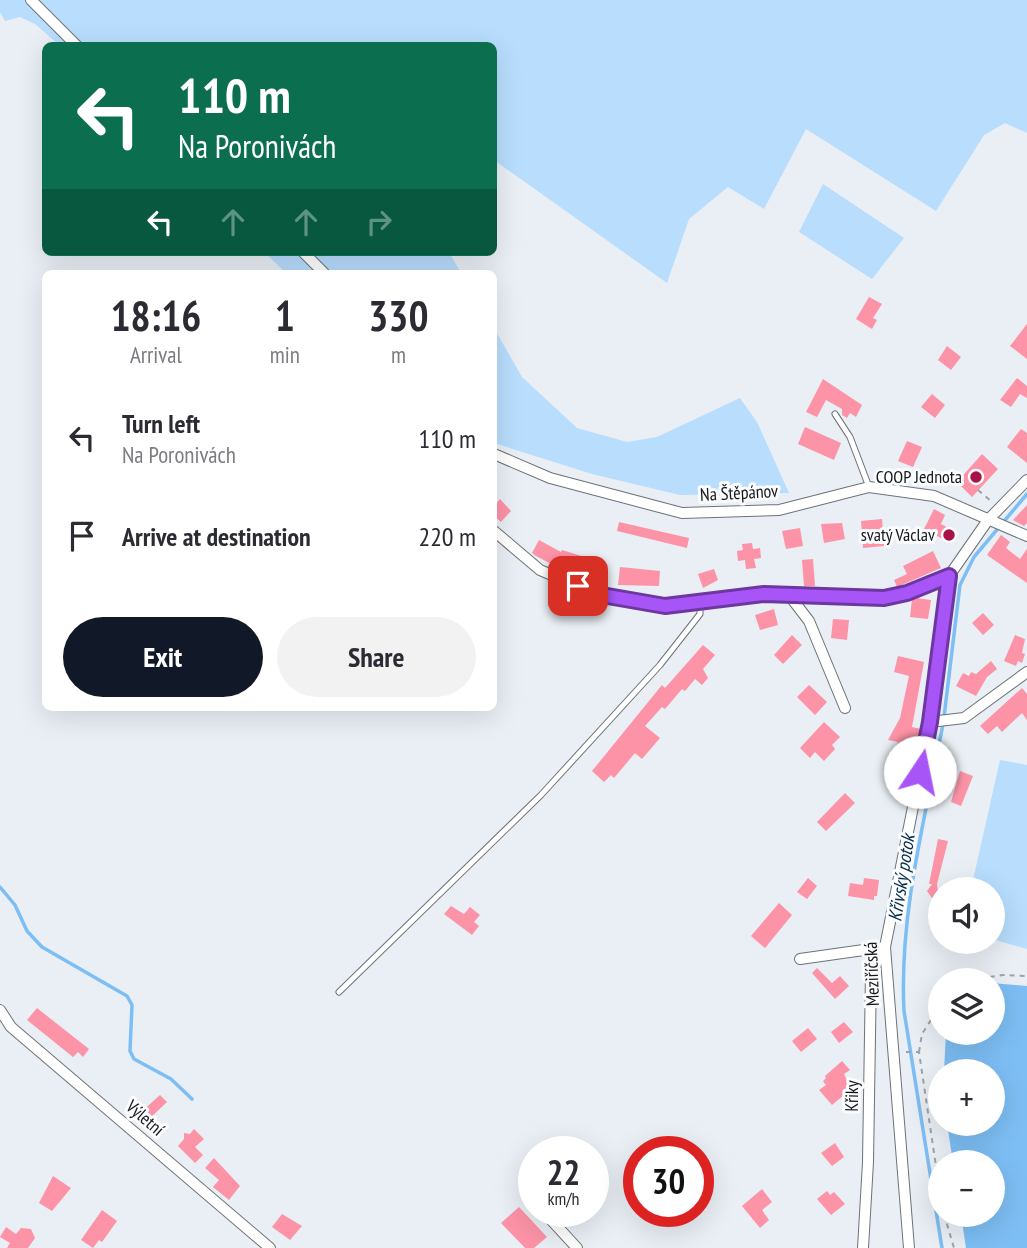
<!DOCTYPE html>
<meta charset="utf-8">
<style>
body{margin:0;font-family:"PT Sans Narrow",sans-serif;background:#f2f2f3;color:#2b2b33;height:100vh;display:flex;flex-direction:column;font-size:26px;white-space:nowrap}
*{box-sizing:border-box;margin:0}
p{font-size:23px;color:#7c7c81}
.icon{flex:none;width:38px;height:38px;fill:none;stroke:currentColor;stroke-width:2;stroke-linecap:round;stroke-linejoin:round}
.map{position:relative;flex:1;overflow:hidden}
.sheet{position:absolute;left:42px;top:270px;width:455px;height:441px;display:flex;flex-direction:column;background:#fff;border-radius:10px;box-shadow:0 7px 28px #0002}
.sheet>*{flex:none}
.hud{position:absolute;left:42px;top:42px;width:455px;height:214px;border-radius:10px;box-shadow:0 7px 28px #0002;background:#0b6e4f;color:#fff;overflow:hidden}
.buttons{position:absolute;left:928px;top:877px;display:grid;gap:14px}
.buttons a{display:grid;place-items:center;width:77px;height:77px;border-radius:50%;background:#fff;box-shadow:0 7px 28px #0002;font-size:35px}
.speed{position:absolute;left:518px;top:1136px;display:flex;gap:14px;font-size:35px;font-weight:700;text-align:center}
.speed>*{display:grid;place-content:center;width:91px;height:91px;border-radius:50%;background:#fff;box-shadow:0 7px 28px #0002;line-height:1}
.speed small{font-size:18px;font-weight:400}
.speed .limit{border:10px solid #d22;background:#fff;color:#111}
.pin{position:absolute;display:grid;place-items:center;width:60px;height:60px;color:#fff;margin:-30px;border-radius:14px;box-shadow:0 4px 10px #0006}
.me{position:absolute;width:77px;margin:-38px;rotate:11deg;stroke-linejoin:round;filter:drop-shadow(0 0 5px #0008)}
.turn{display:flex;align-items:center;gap:24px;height:147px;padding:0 21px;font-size:32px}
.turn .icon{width:91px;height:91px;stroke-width:2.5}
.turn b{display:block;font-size:49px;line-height:60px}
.lanes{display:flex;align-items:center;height:66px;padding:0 21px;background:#0003;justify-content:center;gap:35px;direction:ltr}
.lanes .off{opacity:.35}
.eta{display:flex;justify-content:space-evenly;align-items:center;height:119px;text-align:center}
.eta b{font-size:42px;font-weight:600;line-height:49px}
.cta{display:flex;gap:14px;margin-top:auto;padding:14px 21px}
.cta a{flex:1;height:80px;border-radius:42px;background:#111827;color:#fff;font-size:28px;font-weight:600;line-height:80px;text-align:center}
.cta a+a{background:#f2f2f3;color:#2b2b33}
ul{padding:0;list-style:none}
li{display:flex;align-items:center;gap:21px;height:98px;padding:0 21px}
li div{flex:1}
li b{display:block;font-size:26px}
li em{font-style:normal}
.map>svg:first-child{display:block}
.green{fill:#b8ddfd}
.water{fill:#7dbef4}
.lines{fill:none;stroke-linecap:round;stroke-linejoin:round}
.stream{stroke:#7dbef4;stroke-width:3.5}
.building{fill:#fd93a7}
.service-casing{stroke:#6d7277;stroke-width:7}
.minor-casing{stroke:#6d7277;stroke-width:12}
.path{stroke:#9ea3a7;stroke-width:2;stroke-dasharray:5 5;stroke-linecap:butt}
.service{stroke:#fff;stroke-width:5}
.minor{stroke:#fff;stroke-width:10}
.route-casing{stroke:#6d37a1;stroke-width:18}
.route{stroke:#a855f7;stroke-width:12}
.poi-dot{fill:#a71247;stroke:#fafcfe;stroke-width:2.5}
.labels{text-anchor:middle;stroke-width:6;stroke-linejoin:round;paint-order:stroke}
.poi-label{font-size:18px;fill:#151719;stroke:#fafcfe;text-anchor:end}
.street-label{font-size:18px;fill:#151719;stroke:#fafcfe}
.water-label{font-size:19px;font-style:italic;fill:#072c47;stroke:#fafcfe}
</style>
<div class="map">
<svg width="1027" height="1248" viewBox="0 0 1027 1248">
<rect width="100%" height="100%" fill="#e9eff5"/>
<path class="green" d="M0,0h1027v133l-22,-10 -21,12 -48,76 -130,-82 -42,80 -36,-22 -39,32 -22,64 -173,-123v-114l-435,-1 -24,-21 -15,-7 -15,4 -5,-9z
M823,184l81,54 -32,41 -73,-47z
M264,252h185l12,21h-175z
M494,328l28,49 55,51 50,14 30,-5 83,-39 17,24 32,71 -109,2 -88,-21 -98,-31z
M1000,760l27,5v184l-35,-10v-50h-21z"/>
<path class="water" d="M992,983l35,3v262h-61l-5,-33 31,-1v-52h-39l-6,-38h45v-53h-48l2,-38 46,-1z"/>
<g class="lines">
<path class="stream" d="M944,717l16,-132 14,-28 53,-63
M0,887l15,18 12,26 15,16 85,49 5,9 -2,46 4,8 37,20 21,20
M942,1248l-38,-237c-5,-97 21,-192 39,-287"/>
</g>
<path class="building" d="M869,297l13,7 -9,14 4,2 -5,9 -16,-10z
M1027,324v35l-17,-13z
M947,346l14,11 -10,13 -13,-10z
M1017,378l10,8v12l-7,-4 -9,13 -11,-7z
M823,379l39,26 -6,12 -6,-4 -3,5 -5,-3v-6l-16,-9 -9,17 -11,-5z
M932,394l13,11 -10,13 -14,-11z
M805,427l36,16 -7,17 -36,-16z
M1021,429l6,4v30l-20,-16z
M907,441l15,6 -9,20 -15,-6z
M982,454l16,15 -26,28 -15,-15z
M500,499l11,12 -10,11 -7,-6v-10z
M1027,505v18l-3,3 -11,-6z
M934,509l11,6 -4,9 15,8 -6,11 -26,-14z
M882,519l2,27 -21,2 -2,-27z
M619,522l70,16 -2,10 -70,-17z
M842,523l3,16 -21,4 -3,-19z
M800,528l3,18 -17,3 -4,-18z
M1001,535l9,7 -4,6 14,11 7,-10v34l-40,-28z
M539,540l22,12 1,-2 39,12 -3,16 -27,-6 -1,2 -34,-18 -4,-3z
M752,543l1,6 7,-1 1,10 -7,1 2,9 -10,1 -1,-9 -7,1 -1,-10 6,-1 -1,-6z
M933,551l8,17 -44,19 -3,-7 13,-6 -4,-8z
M813,559l2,27h-11l-2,-26z
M620,567l40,4 -1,15 -41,-1z
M714,569l4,11 -15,8 -5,-14z
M916,598l15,2 -3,19 -18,-2 2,-18z
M774,609l4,16 -18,5 -5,-15z
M983,613l11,12 -11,10 -11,-12z
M833,619l16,1 -2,20 -16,-2z
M792,635l10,10 -19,19 -9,-9z
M1015,635l10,4 -3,14 3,1 -3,9 -4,-2 -2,5 -12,-5z
M703,645l12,10 -12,14 5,9 -6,7 -7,-6 -10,12 -3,-2 -17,20 -3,-2 -17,19 15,12 -18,21 -7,-6 -21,25 -3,-3 -7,7 -12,-11 70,-86 3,3z
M898,656l26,6 -12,65 9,2 -12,57 -15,-4 2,-5 -5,-2 7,-33 -10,-2 12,-22 9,-42 -15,-4z
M991,661l6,8 -10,8 -11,19 -20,-10 7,-13 6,3 2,-4 5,2z
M809,685l18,17 -12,13 -18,-18z
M1022,688l5,6v26l-5,-7 -20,19 -5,-6 -9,8 -8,-8z
M824,722l16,15 -8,8 3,4 -11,12 -9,-9 -5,6 -10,-10z
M960,771l13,5 -12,30 -10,-4z
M845,793l10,10 -29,28 -9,-9z
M938,839l10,2 -11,43 3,25 -13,-18 5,-7h-3z
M808,878l9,8 -10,13 -10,-7z
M864,878l15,2 -2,16h-3v4l-26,-4 2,-13 13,2z
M779,903l13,12 -27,33 -14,-12z
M451,906l13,8 6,-7 10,8 -6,7 5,4 -7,9 -28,-21z
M817,968l15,15 8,-7 9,10 -14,13 -23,-26z
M37,1008l52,41 -6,8 -5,-5 -5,5 -46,-37z
M844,1022l9,10 -14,11 -8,-11z
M808,1028l9,11 -16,13 -9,-11z
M842,1061l8,9 -6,4 7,15 -19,16 -13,-15 7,-5 -3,-4 3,-3 -1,-2z
M160,1095l7,7 -20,19 -8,-7z
M194,1129l10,10 -9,8 8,8 -8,8 -17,-17 6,-7v-6l6,1z
M835,1143l9,14 -12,9 -11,-13z
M214,1158l26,28 -11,14 -16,-13 6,-7 -14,-12z
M53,1176l18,12 -19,23 -13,-8z
M762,1189l10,13 -10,8 7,10 -9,8 -18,-22z
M827,1191l3,4 4,-3 11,12 -14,11 -14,-16z
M519,1207l28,30 -13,11h-9l-24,-25z
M102,1210l15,11 -15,21 -3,-2 -6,8 -12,-8z
M282,1214l20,12 -12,14 -18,-13z
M6,1227l10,7 5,-6 10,1 4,9 -7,10h-21l3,-5 -10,-6z"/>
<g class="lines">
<g class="service-casing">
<path id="service" d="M835,414l15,23 19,50
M339,992l202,-197 119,-130 40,-51v-12"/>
</g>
<g class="minor-casing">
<path id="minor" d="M31,0l46,46
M303,252l21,21
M494,454l56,24 132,35 97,-3 90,-23 65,9 93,40
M494,531l46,39 56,24 69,12 99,-12 120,4 23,-5 42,-17
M789,595l20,26 36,87
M930,722l34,-4 63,-46
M800,959l85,-12
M0,1010l11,17 259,221
M543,1211l34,37
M863,1248l5,-86 3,-190 14,-25
M909,1248l-24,-301 45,-225 19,-146 39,-56 39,-40"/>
</g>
<path class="path" d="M978,490l13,11
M970,980l33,-5 24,1
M906,1052h13l21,141
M919,1052l3,-18 18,-28
M944,1214l10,34"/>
<use href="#service" class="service"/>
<use href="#minor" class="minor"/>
</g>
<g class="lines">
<g class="route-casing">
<path id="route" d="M578,586l18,8 69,12 99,-12 120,4 23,-5 42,-17 -19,146 -10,50"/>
</g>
<use href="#route" class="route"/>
</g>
<g class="poi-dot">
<circle cx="976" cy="477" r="7"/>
<circle cx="949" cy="535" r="7"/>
</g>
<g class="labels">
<g class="poi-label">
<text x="962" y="483">COOP Jednota</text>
<text x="935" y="541">svatý Václav</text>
</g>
<g class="street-label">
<text transform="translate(739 493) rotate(-3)" y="6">Na Štěpánov</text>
<text transform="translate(872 974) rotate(-92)" y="6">Meziříčská</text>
<text transform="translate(852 1096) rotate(-89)" y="6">Křiky</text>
<text transform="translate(145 1118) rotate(41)" y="6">Výletní</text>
</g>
<g class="water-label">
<text transform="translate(901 878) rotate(-81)" y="7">Křivský potok</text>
</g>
</g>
</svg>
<div class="buttons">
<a><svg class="icon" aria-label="sound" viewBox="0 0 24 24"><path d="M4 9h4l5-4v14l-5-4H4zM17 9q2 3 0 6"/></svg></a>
<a><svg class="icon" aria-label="layers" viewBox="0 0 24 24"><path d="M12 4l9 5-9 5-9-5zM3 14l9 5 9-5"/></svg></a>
<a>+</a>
<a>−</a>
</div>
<div class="speed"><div>22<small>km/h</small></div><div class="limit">30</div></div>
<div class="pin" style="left:578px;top:586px;background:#d93025"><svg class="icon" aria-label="arrive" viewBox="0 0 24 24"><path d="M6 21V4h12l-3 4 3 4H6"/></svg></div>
<svg class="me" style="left:920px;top:772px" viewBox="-20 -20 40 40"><circle r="19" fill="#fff"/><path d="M0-13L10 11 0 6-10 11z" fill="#a855f7"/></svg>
<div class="hud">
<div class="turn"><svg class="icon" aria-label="left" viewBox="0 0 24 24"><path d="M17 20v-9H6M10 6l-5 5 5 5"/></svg><div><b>110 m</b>Na Poronivách</div></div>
<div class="lanes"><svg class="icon" aria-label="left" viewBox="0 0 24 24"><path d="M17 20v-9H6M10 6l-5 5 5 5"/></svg><svg class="icon off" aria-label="ahead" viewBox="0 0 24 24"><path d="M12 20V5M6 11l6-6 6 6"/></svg><svg class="icon off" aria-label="ahead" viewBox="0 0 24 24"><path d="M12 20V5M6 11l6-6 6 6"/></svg><svg class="icon off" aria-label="right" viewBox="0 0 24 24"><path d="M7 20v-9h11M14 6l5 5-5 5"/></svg></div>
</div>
<section class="sheet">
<div class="eta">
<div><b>18:16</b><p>Arrival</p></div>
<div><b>1</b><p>min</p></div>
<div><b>330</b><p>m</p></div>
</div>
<ul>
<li><svg class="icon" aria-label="left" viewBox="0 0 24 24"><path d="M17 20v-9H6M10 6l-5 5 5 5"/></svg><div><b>Turn left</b><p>Na Poronivách</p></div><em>110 m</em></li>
<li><svg class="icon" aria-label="arrive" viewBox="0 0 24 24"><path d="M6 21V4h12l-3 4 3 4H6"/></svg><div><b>Arrive at destination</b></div><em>220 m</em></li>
</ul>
<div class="cta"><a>Exit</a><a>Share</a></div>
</section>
</div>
